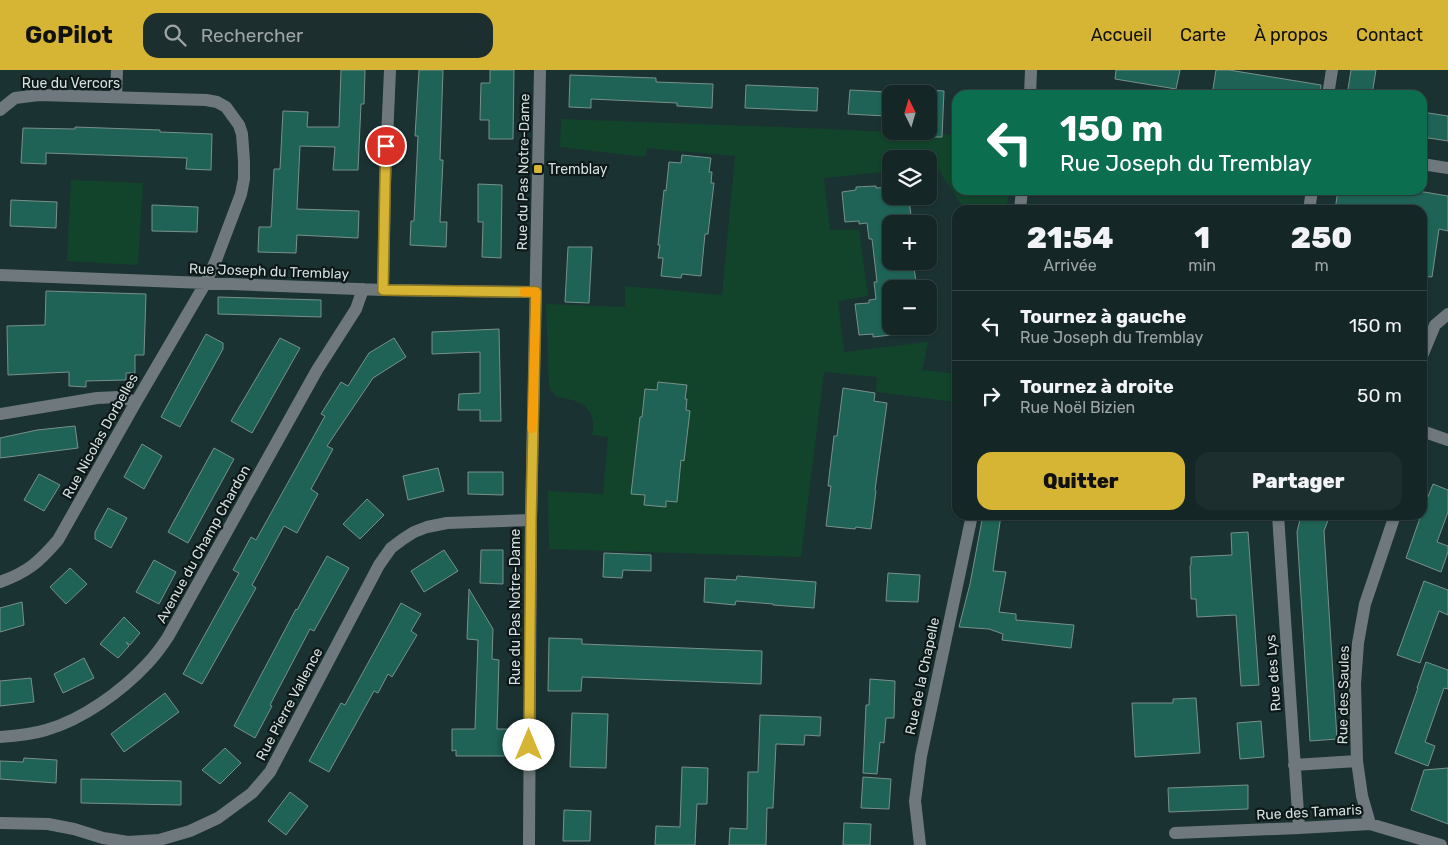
<!DOCTYPE html>
<html lang="fr">
<meta charset="utf-8">
<style>
body{margin:0;font-family:Rubik,sans-serif;background:#1d2e2e;color:#f1f3f6;height:100vh;display:flex;flex-direction:column;font-size:19px;white-space:nowrap}
*{box-sizing:border-box;margin:0}
p{font-size:16px;color:#9da5a7}
.icon{flex:none;width:28px;height:28px;fill:none;stroke:currentColor;stroke-width:2;stroke-linecap:round;stroke-linejoin:round}
.map{position:relative;flex:1;overflow:hidden}
.side{position:absolute;left:952px;top:135px;width:475px;height:315px;display:flex;flex-direction:column;background:#142626;border-radius:15px;box-shadow:0 1px 4px #0004,0 0 0 1px #334343}
.side>*{flex:none}
.guide{position:absolute;left:952px;top:20px;width:475px;height:105px;border-radius:15px;box-shadow:0 1px 4px #0004,0 0 0 1px #334343;background:#0b6e4f;color:#fff;overflow:hidden}
.needle{width:32px;rotate:355deg}
.tools{position:absolute;left:882px;top:15px;display:grid;gap:10px}
.tools a{display:grid;place-items:center;width:55px;height:55px;border-radius:10px;background:#142626;box-shadow:0 1px 4px #0004,0 0 0 1px #334343;font-size:25px}
.pin{position:absolute;display:grid;place-items:center;width:42px;height:42px;color:#fff;margin:-21px;border:2px solid #fff;border-radius:50%;box-shadow:0 1px 5px #0007}
.me{position:absolute;width:55px;margin:-28px;rotate:0deg;stroke-linejoin:round;filter:drop-shadow(0 0 4px #0008)}
.turn{display:flex;align-items:center;gap:18px;height:105px;padding:0 25px;font-size:22px}
.turn .icon{width:65px;height:65px;stroke-width:2.5}
.turn b{display:block;font-size:35px;line-height:42px}
.eta{display:flex;justify-content:space-evenly;align-items:center;height:85px;text-align:center}
.eta b{font-size:30px;font-weight:800;line-height:35px}
.cta{display:flex;gap:10px;margin-top:auto;padding:10px 25px}
.cta a{flex:1;height:58px;border-radius:15px;background:#d6b534;color:#111;font-size:20px;font-weight:800;line-height:58px;text-align:center}
.cta a+a{background:#1d2e2e;color:#f1f3f6}
ul{padding:0;list-style:none}
li{display:flex;align-items:center;gap:15px;height:70px;padding:0 25px;border-top:1px solid #334343}
li div{flex:1}
li b{display:block;font-size:19px}
li em{font-style:normal}
header{display:flex;align-items:center;gap:30px;box-sizing:border-box;height:70px;padding:0 25px;background:#d6b534;color:#111}
header strong{font-size:24px}
nav{display:flex;gap:28px;margin-inline-start:auto;font-size:18px}
.search{width:350px;height:45px;background:#1d2e2e;display:flex;align-items:center;gap:12px;box-sizing:border-box;padding:0 18px;border-radius:15px;color:#9da5a7;font-size:19px}
.map>svg:first-child{display:block}
.green{fill:#12442b}
.building{fill:#1f6357;stroke:#78908a}
.lines{fill:none;stroke-linecap:round;stroke-linejoin:round}
.minor{stroke:#6f797d;stroke-width:12}
.route-casing{stroke:#8b7622;stroke-width:12}
.route{stroke:#d6b534;stroke-width:9}
.slow{stroke:#f59e0b;stroke-width:9}
.poi-dot{fill:#d6b534;stroke:#0e1818;stroke-width:2}
.labels{text-anchor:middle;stroke-width:4.5;stroke-linejoin:round;paint-order:stroke}
.street-label{font-size:14px;fill:#d2dfe0;stroke:#0e1818}
.poi-label{font-size:14px;fill:#d2dfe0;stroke:#0e1818;text-anchor:start}
</style>
<header>
<strong>GoPilot</strong>
<div class="search"><svg class="icon" aria-label="search" viewBox="0 0 24 24"><circle cx="10" cy="10" r="6"/><path d="M15 15l6 6"/></svg>Rechercher</div>
<nav><a>Accueil</a><a>Carte</a><a>À propos</a><a>Contact</a></nav>
</header>
<div class="map">
<svg width="1448" height="775" viewBox="0 0 1448 775">
<rect width="100%" height="100%" fill="#1b3233"/>
<path class="green" d="M561,49l219,8 177,8 1,55h50l-1,20h-42l-29,-44h-7v-7h-38v12l-67,7 6,52h29l9,66 -30,5 6,51 84,-10 -6,28 35,4v28l-81,-10 1,-15 -53,-5 -23,185 -252,-8 -1,-58 55,3 5,-57 -16,-2c6,-27 -12,-35 -35,-38l-8,-10 -3,-83 79,3v-21l97,9 13,-139 -88,-8 -2,9 -85,-10z
M71,110l72,3 -5,82 -71,-4z"/>
<path class="building" d="M341,0h24l-1,34h-3l-3,66h-25l2,-23 -35,-1 -3,63 62,2 -1,27 -61,-3 -1,18 -38,-1 1,-25h12l3,-58h6l3,-58 25,1 -1,15h32z
M419,0h24l-3,90h3l-3,62h7l-1,25 -36,-2 1,-24h3l4,-85h-3z
M490,0h24l-1,69h-24v-19h-9l1,-37h9z
M1116,0h64l-4,19 -61,-10z
M1216,0h13l92,15 -1,10h-108z
M1351,0h25l-4,25h-25z
M570,5l86,3v4l57,2 -1,24 -35,-2v-3l-86,-4v9l-22,-1z
M746,15l72,3 -1,23 -72,-3z
M850,20l37,2 -1,24 -38,-2z
M929,20l15,1 -2,46h-13z
M1422,42l26,4v25l-26,-4z
M75,57l85,3v2l52,2 -1,36 -25,-1 1,-11 -141,-5v11l-25,-1 2,-35 52,1z
M682,85l29,3 -2,14h3l-1,11h3l-6,51h-3l-4,42 -19,-2 -1,4 -20,-2 2,-18h-5l2,-13h-2l6,-55 2,1 3,-29 12,1z
M478,114l24,1 -1,73 -19,-1 1,-35h-5z
M876,116v2l15,-1v9h15v3h3l3,25h-21v37h22l4,28h-26v46l-18,2v-3l-14,1 -4,-31 14,-1v-3l7,-1 -2,-17h3l-5,-43h-3l-2,-16 -8,1v-3l-14,1 -3,-30 14,-2v-3z
M1338,120h74l36,6v35l-9,-2 -7,48 -10,-1v-66h-87z
M11,130l46,2 -1,26 -46,-2z
M152,135l46,2 -1,25 -45,-1z
M568,177h24l-3,56 -24,-1z
M46,221l100,3 -2,61h-9v18h-9v7l-40,1v6l-17,-1v-14l-61,3 -1,-49 38,-1z
M218,227l103,3v17l-103,-3z
M499,259l2,92h-21v-11h-22l1,-16 21,-1v-41l-48,2v-22z
M206,264l17,9v6l-43,78 -19,-10z
M280,268l20,10 -48,85 -21,-12z
M394,268l12,19 -33,21 -46,68 6,3 -22,40 7,5 -21,39 -13,-7 -32,59 4,3 -54,96 -19,-10 56,-101 -6,-3 18,-33 5,3 69,-124 -4,-2 20,-32 7,4 21,-33z
M658,312l29,3 -2,14h2l-1,11 4,1 -6,50 -3,-1 -4,42 -11,-1v6l-22,-2 1,-10 -14,-1 9,-77h2l3,-28 12,1z
M843,318l32,5 -1,8 13,2 -12,87 1,1 -5,38 -15,-2 -1,2 -29,-3 5,-40h-3l6,-50h3z
M75,356l3,22 -78,10v-20l37,-8z
M142,374l20,12 -18,33 -20,-12z
M214,378l20,11 -46,84 -20,-11z
M438,398l6,23 -36,9 -5,-24z
M468,402h35v23l-35,-1z
M39,404l21,11 -16,26 -20,-11z
M1433,414l15,6v22l-11,30 11,4v6l-7,20 -35,-14 15,-43h1v-3z
M367,429l17,16 -24,24 -17,-15z
M108,438l19,10 -16,30 -16,-9v-7z
M983,445h18l-8,56 13,1 -7,40 17,2v6l58,5 -3,23 -69,-8 1,-6 -14,-5 -30,-2 11,-43z
M1301,445h29l-6,16 13,208 -27,2 -13,-209z
M1248,462l11,153 -18,1 -5,-71 -39,2 -1,-18h-5l-1,-33 1,-1v-8l41,-2 -1,-22z
M444,480l14,21 -34,21 -13,-21z
M481,480h22v34l-23,-1z
M604,483l47,2v16l-28,-1 -1,8 -19,-1z
M327,486l22,12 -35,63 -4,-2 -40,76 2,1 -17,32 -21,-12 62,-117 1,1z
M154,490l22,12 -17,32 -23,-12z
M70,498l17,16 -21,20 -16,-17z
M888,503l32,2 -2,27 -32,-1z
M737,506l79,6 -2,26 -41,-3v-1l-37,-3 -1,4 -31,-3 1,-24 31,2z
M1424,511l24,9v25l-9,-4 -19,52 -23,-8z
M469,519l24,40 -1,30 7,1 -2,69h21v27h-62v-6l-4,1v-22h23l3,-89 -11,-1z
M22,532l2,23 -24,7v-24z
M401,533l20,11 -10,17 6,4 -25,42 -4,-3 -10,19 -4,-2 -45,81 -20,-11 32,-58 4,2z
M124,547l16,16 -10,12 -4,-3 3,4 -11,12 -18,-14z
M549,568l33,1v5l180,7 -1,33 -179,-7 -1,14h-33z
M84,588l10,20 -31,15 -9,-19z
M1426,592l22,8v19l-4,-1 -19,54 10,4 -7,20 -33,-13 23,-65h-1z
M31,608l3,24 -34,4v-25z
M870,609l25,2 -1,37h-8l-2,25 -4,-1 -3,32 -14,-1 3,-68h3z
M165,623l14,19 -55,40 -13,-18z
M1196,628l4,55 -65,4 -3,-54h41v-4z
M572,643l36,1 -2,54 -36,-1z
M760,645l61,2 -1,19 -15,-1 -1,10 -28,-1 -3,64h-6l-1,37h-37l1,-17 17,1 1,-57h10z
M1261,651l3,36 -24,2 -3,-36z
M225,678l16,15 -21,21 -18,-14z
M24,688l33,2 -1,23 -56,-4v-18l23,1z
M682,697l26,1 -1,36h-10l-2,41h-40l1,-19 24,1z
M1448,698v56l-37,-14 13,-40z
M863,707l28,2 -2,30 -28,-1z
M81,709l100,2v24l-100,-2z
M1248,715v24l-79,3 -1,-24z
M290,722l18,14 -22,29 -18,-14z
M564,740l27,1 -1,30h-27z
M844,753l27,1 -1,21h-27z"/>
<g class="lines">
<path class="minor" d="M1030,25l1,-25
M1328,25l4,-25
M116,27l1,-27
M0,40l15,-12 24,-3 167,5 11,2 9,5 13,18 3,9 2,27v18l-3,15 -25,66 -11,24 -69,118 -78,138c-19,22 -30,32 -58,42
M1422,94l26,4
M1020,140l2,-20
M1309,140l3,-20
M0,205l383,15 153,2
M383,220l2,-106 5,-114
M1422,286l13,-31 13,-11
M0,344l97,-16 22,-1 17,5
M1422,361l26,9
M1278,445l21,313
M0,667c15,-1 30,-2 46,-7 36,-10 76,-39 101,-66 8,-8 15,-18 21,-27l149,-267 39,-61 7,-20
M1294,695l63,-4
M0,753l48,1 26,5 29,9 25,4 31,-2 31,-9 28,-13 34,-25 18,-21 109,-207 12,-17 12,-9 11,-7 13,-5 20,-4 84,-3
M1370,754l-8,-28 -5,-35 -2,-77 3,-41 7,-39 30,-89
M1175,763l124,-5 71,-4 71,21
M529,775l2,-325 9,-450
M920,775l-5,-44 6,-45 51,-241"/>
</g>
<g class="lines">
<g class="route-casing">
<path id="route" d="M386,76l-1,38 -2,106 153,2 -5,228 -2,225"/>
</g>
<use href="#route" class="route"/>
<path class="slow" d="M524,222h12l-4,137"/>
</g>
<rect class="poi-dot" x="533" y="94" width="10" height="10" rx="2.5"/>
<g class="labels">
<g class="street-label">
<text x="71" y="18">Rue du Vercors</text>
<text transform="translate(523 102) rotate(-89)" y="5">Rue du Pas Notre-Dame</text>
<text transform="translate(269 201) rotate(2)" y="5">Rue Joseph du Tremblay</text>
<text transform="translate(100 366) rotate(-61)" y="5">Rue Nicolas Dorbelles</text>
<text transform="translate(203 474) rotate(-61)" y="5">Avenue du Champ Chardon</text>
<text transform="translate(515 537) rotate(-90)" y="5">Rue du Pas Notre-Dame</text>
<text transform="translate(1273 603) rotate(-94)" y="5">Rue des Lys</text>
<text transform="translate(922 606) rotate(-78)" y="5">Rue de la Chapelle</text>
<text transform="translate(1343 625) rotate(-89)" y="5">Rue des Saules</text>
<text transform="translate(289 634) rotate(-62)" y="5">Rue Pierre Vallence</text>
<text transform="translate(1309 742) rotate(-3)" y="5">Rue des Tamaris</text>
</g>
<g class="poi-label">
<text x="548" y="104">Tremblay</text>
</g>
</g>
</svg>
<div class="tools">
<a><svg class="needle" viewBox="-14 -14 28 28"><path d="M0-13l5 13h-10z" fill="#e53935"/><path d="M0 13l5-13h-10z" fill="#9da5a7"/></svg></a>
<a><svg class="icon" aria-label="layers" viewBox="0 0 24 24"><path d="M12 4l9 5-9 5-9-5zM3 14l9 5 9-5"/></svg></a>
<a>+</a>
<a>−</a>
</div>
<div class="pin" style="left:386px;top:76px;background:#d93025"><svg class="icon" aria-label="arrive" viewBox="0 0 24 24"><path d="M6 21V4h12l-3 4 3 4H6"/></svg></div>
<svg class="me" style="left:529px;top:675px" viewBox="-20 -20 40 40"><circle r="19" fill="#fff"/><path d="M0-13L10 11 0 6-10 11z" fill="#d6b534"/></svg>
<div class="guide">
<div class="turn"><svg class="icon" aria-label="left" viewBox="0 0 24 24"><path d="M17 20v-9H6M10 6l-5 5 5 5"/></svg><div><b>150 m</b>Rue Joseph du Tremblay</div></div>
</div>
<section class="side">
<div class="eta">
<div><b>21:54</b><p>Arrivée</p></div>
<div><b>1</b><p>min</p></div>
<div><b>250</b><p>m</p></div>
</div>
<ul>
<li><svg class="icon" aria-label="left" viewBox="0 0 24 24"><path d="M17 20v-9H6M10 6l-5 5 5 5"/></svg><div><b>Tournez à gauche</b><p>Rue Joseph du Tremblay</p></div><em>150 m</em></li>
<li><svg class="icon" aria-label="right" viewBox="0 0 24 24"><path d="M7 20v-9h11M14 6l5 5-5 5"/></svg><div><b>Tournez à droite</b><p>Rue Noël Bizien</p></div><em>50 m</em></li>
</ul>
<div class="cta"><a>Quitter</a><a>Partager</a></div>
</section>
</div>
